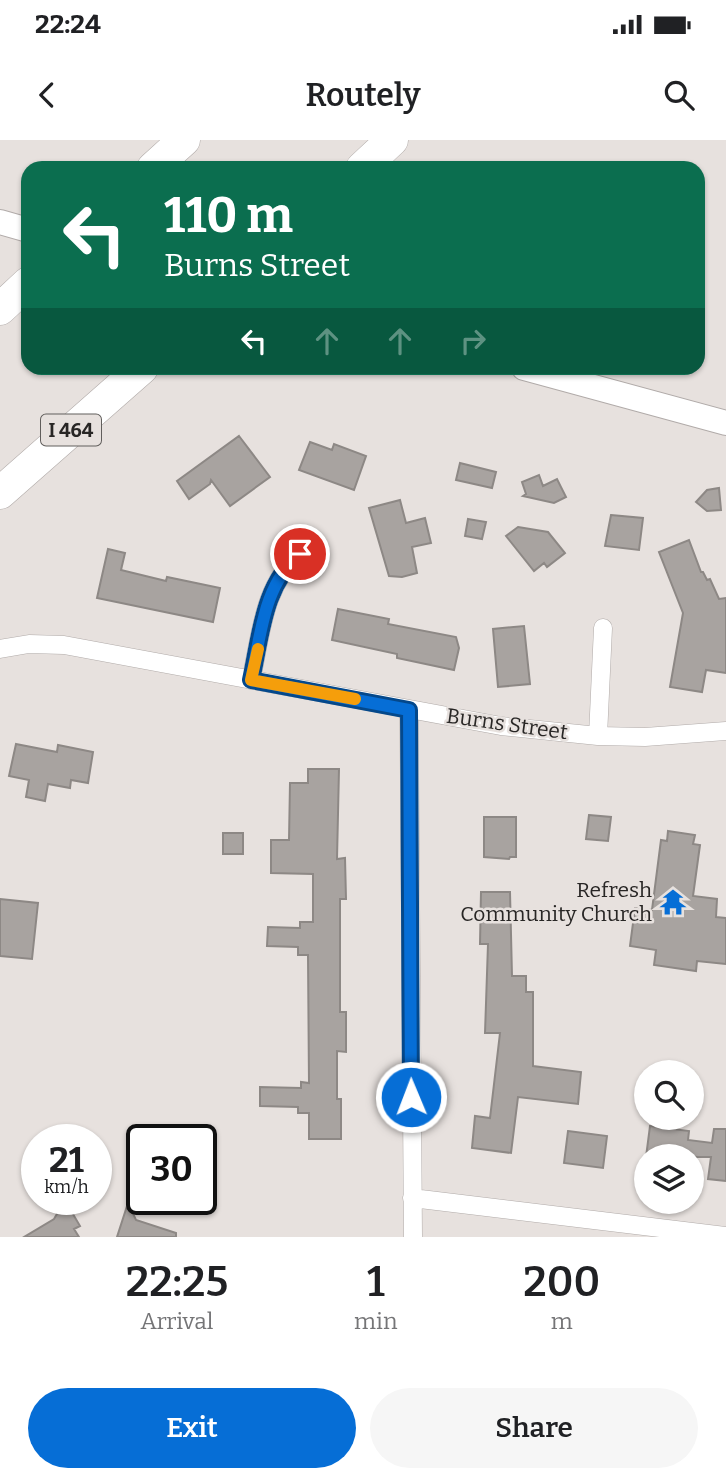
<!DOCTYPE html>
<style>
body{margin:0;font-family:Bitter,serif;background:#f6f6f6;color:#202124;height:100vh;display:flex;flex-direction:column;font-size:26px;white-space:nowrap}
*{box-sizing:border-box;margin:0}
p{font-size:23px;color:#757577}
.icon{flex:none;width:38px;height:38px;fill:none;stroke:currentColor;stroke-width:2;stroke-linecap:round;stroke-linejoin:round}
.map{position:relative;height:1097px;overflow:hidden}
.sheet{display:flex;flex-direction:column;background:#fff;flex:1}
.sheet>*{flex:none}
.banner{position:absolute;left:21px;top:21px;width:684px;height:214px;border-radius:21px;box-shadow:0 2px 5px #0004;background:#0b6e4f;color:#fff;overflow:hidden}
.tools{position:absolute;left:634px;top:920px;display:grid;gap:14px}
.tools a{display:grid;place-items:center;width:70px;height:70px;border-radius:50%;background:#fff;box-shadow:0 2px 5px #0004;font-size:35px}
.speed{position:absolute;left:21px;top:984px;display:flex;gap:14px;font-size:35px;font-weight:700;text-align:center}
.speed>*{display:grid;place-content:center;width:91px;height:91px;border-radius:50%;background:#fff;box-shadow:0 2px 5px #0004;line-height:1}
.speed small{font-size:18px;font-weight:400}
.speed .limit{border:4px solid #111;border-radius:10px;background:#fff;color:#111}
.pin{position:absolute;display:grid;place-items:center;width:60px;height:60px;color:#fff;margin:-30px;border:4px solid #fff;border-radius:50%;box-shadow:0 2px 7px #0007}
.me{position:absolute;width:77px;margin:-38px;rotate:359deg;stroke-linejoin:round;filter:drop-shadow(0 0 5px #0008)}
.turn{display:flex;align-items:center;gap:24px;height:147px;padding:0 28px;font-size:32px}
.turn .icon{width:91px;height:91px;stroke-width:2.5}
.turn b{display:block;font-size:49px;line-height:60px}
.lanes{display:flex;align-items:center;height:66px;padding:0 28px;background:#0003;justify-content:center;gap:35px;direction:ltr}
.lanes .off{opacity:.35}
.eta{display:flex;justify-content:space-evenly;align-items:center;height:119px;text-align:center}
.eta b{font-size:42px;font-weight:600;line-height:49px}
.cta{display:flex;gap:14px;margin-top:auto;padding:14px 28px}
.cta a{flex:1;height:80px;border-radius:42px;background:#066ed6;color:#fff;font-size:28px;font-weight:600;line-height:80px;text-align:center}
.cta a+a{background:#f6f6f6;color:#202124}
.status{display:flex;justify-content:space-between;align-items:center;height:49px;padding:0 35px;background:#fff;direction:ltr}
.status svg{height:19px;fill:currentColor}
header{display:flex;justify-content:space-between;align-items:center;height:91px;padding:0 28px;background:#fff;font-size:32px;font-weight:600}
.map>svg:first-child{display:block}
.building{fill:#a8a3a0;stroke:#8d8885;stroke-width:2}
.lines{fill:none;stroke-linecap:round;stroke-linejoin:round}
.street-casing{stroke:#b1aba9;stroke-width:19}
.secondary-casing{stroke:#b1aba9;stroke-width:26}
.highway-casing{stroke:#b1aba9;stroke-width:33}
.street{stroke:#fff;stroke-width:18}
.secondary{stroke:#fff;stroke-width:24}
.highway{stroke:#fff;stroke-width:32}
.route-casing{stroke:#04488b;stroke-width:18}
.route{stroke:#066ed6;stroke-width:12}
.slow{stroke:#f59e0b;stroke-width:12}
.labels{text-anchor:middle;stroke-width:5;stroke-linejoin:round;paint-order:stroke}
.shield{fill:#e7e1de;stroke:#615e5c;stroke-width:2}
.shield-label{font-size:19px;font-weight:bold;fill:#282625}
.street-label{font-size:21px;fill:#282625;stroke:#e7e1de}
.poi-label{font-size:21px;fill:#282625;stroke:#e7e1de;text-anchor:end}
</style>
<div class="status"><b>22:24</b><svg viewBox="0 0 49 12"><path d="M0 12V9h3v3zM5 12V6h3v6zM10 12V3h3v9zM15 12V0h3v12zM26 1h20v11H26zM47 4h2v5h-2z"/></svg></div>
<header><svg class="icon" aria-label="back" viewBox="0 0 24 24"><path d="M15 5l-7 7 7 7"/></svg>Routely<svg class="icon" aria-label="search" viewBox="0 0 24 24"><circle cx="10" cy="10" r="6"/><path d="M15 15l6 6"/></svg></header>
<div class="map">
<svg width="726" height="1097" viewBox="0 0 726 1097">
<rect width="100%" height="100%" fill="#e7e1de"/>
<path class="building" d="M239,296l31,41 -40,29 -19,-26 -1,4 -21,15 -12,-18z
M310,302l22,8 2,-6 32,12 -12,34 -55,-20z
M460,323l36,9 -4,16 -36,-8z
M539,335l4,11 14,-7 9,18 -12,6 -31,-7 3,-2 -4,-12z
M719,348l2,22 -14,1 -11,-9 11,-12z
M400,360l6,23 19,-5 6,25 -19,4 5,26 -15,4 -13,-1 -20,-68z
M611,375l32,3 -4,32 -34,-4z
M468,379l18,3 -4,17 -17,-3z
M518,387l30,5 17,21 -18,14 -3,-4 -10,8 -28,-35z
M689,400l12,32h2l4,8 3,-1 9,20 7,-1v75l-20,-3 -4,22 -32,-5 13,-74 -24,-61z
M108,409l17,4 -4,17 45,11 1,-4 53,11 -7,34 -116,-24z
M338,469l51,10 -1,5 68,13 3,11 -5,22 -57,-12v-4l-65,-14z
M524,486l6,58 -32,3 -5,-58z
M16,604l41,8 1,-7 35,7 -5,31 -17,-3 -1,8 -22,-4 -3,17 -19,-4 3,-17 -20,-4z
M308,629h31l-2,90 8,-1 1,41h-6v113h6v40l-9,-1v48h4v40h-32v-26h-11v-6l-38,-1v-19l41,1v-6l8,1 -1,-128h-10v-8l-31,-1 1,-19 32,1v-6h13v-48l-42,-1v-33h18l1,-57h18z
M589,675l22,2 -3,24 -22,-2z
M484,677h32v40h-6l-1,2 -25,-2z
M668,691l27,4 -2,9 7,1 -7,51 24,3 -1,18 10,1v46l-29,-3 -1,10 -42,-6 2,-15 -26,-4 5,-38 17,2 9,-70 6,1z
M223,693h20v21h-20z
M481,752h29l2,84h14v16h7v74l48,6 -3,32 -60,-7 -7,56 -39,-5 3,-32 15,2 10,-85h-15l3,-89h-8z
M0,759l38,4 -6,56 -32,-3z
M650,986l39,5 -1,9 24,3 2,-14h12v52l-18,-2 3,-22h-65z
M568,991l39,5 -4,32 -39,-5z
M128,1063l8,17 40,13v4h-59z
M70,1069l10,17 -6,3 5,8h-55l30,-18 4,-7 5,1z"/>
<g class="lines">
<g class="street-casing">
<path id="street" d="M0,509l29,-5 35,1 437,81 97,10 47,1 81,-6
M251,540c10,-45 12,-95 49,-126
M409,570l4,527
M598,596l5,-108
M412,1058l314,38"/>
</g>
<g class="secondary-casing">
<path id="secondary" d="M0,82l28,8
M524,228l202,55"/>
</g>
<g class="highway-casing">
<path id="highway" d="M153,28l31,-28
M362,28l30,-28
M0,169l28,-26
M0,353l142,-125"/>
</g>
<use href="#street" class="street"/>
<use href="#secondary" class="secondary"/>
<use href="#highway" class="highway"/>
</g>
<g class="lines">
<g class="route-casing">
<path id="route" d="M300,414c-37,31 -39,81 -49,126l158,30 2,387"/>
</g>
<use href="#route" class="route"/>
<path class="slow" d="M258,509l-7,31 104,19"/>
</g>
<defs>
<g id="temple-bare" transform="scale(2.1)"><path d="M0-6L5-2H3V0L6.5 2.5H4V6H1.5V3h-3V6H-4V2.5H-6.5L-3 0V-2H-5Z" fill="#066ed6" stroke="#e7e1de" stroke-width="2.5" paint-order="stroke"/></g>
</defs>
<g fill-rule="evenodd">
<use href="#temple-bare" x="673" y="762"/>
</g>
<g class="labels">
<rect class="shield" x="41" y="274.5" width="60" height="31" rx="5"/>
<g class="shield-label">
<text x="71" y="297">I 464</text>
</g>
<g class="street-label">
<text transform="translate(507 584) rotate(8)" y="7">Burns Street</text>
</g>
<g class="poi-label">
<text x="652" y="757">Refresh<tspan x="652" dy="24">Community Church</tspan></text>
</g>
</g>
</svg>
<div class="tools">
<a><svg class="icon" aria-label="search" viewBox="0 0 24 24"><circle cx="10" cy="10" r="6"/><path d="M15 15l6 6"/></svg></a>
<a><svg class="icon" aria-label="layers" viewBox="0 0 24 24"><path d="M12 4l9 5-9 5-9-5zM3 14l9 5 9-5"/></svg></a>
</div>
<div class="speed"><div>21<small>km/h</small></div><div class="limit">30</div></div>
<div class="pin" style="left:300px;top:414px;background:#d93025"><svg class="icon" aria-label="arrive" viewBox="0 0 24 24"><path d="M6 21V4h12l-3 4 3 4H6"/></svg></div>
<svg class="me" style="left:411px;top:957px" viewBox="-20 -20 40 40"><circle r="17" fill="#066ed6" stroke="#fff" stroke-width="3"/><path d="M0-11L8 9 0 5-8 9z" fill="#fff"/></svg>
<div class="banner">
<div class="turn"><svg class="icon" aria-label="left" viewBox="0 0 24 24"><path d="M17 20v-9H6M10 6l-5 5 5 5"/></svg><div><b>110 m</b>Burns Street</div></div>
<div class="lanes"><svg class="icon" aria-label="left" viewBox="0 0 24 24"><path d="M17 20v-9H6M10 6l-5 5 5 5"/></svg><svg class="icon off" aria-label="ahead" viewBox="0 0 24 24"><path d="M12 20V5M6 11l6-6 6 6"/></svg><svg class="icon off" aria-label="ahead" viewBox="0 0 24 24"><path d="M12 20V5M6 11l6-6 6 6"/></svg><svg class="icon off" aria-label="right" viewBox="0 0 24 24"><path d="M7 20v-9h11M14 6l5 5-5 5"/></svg></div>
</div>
</div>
<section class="sheet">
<div class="eta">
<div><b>22:25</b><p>Arrival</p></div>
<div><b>1</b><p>min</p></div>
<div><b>200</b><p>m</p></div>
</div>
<div class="cta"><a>Exit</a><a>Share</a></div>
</section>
